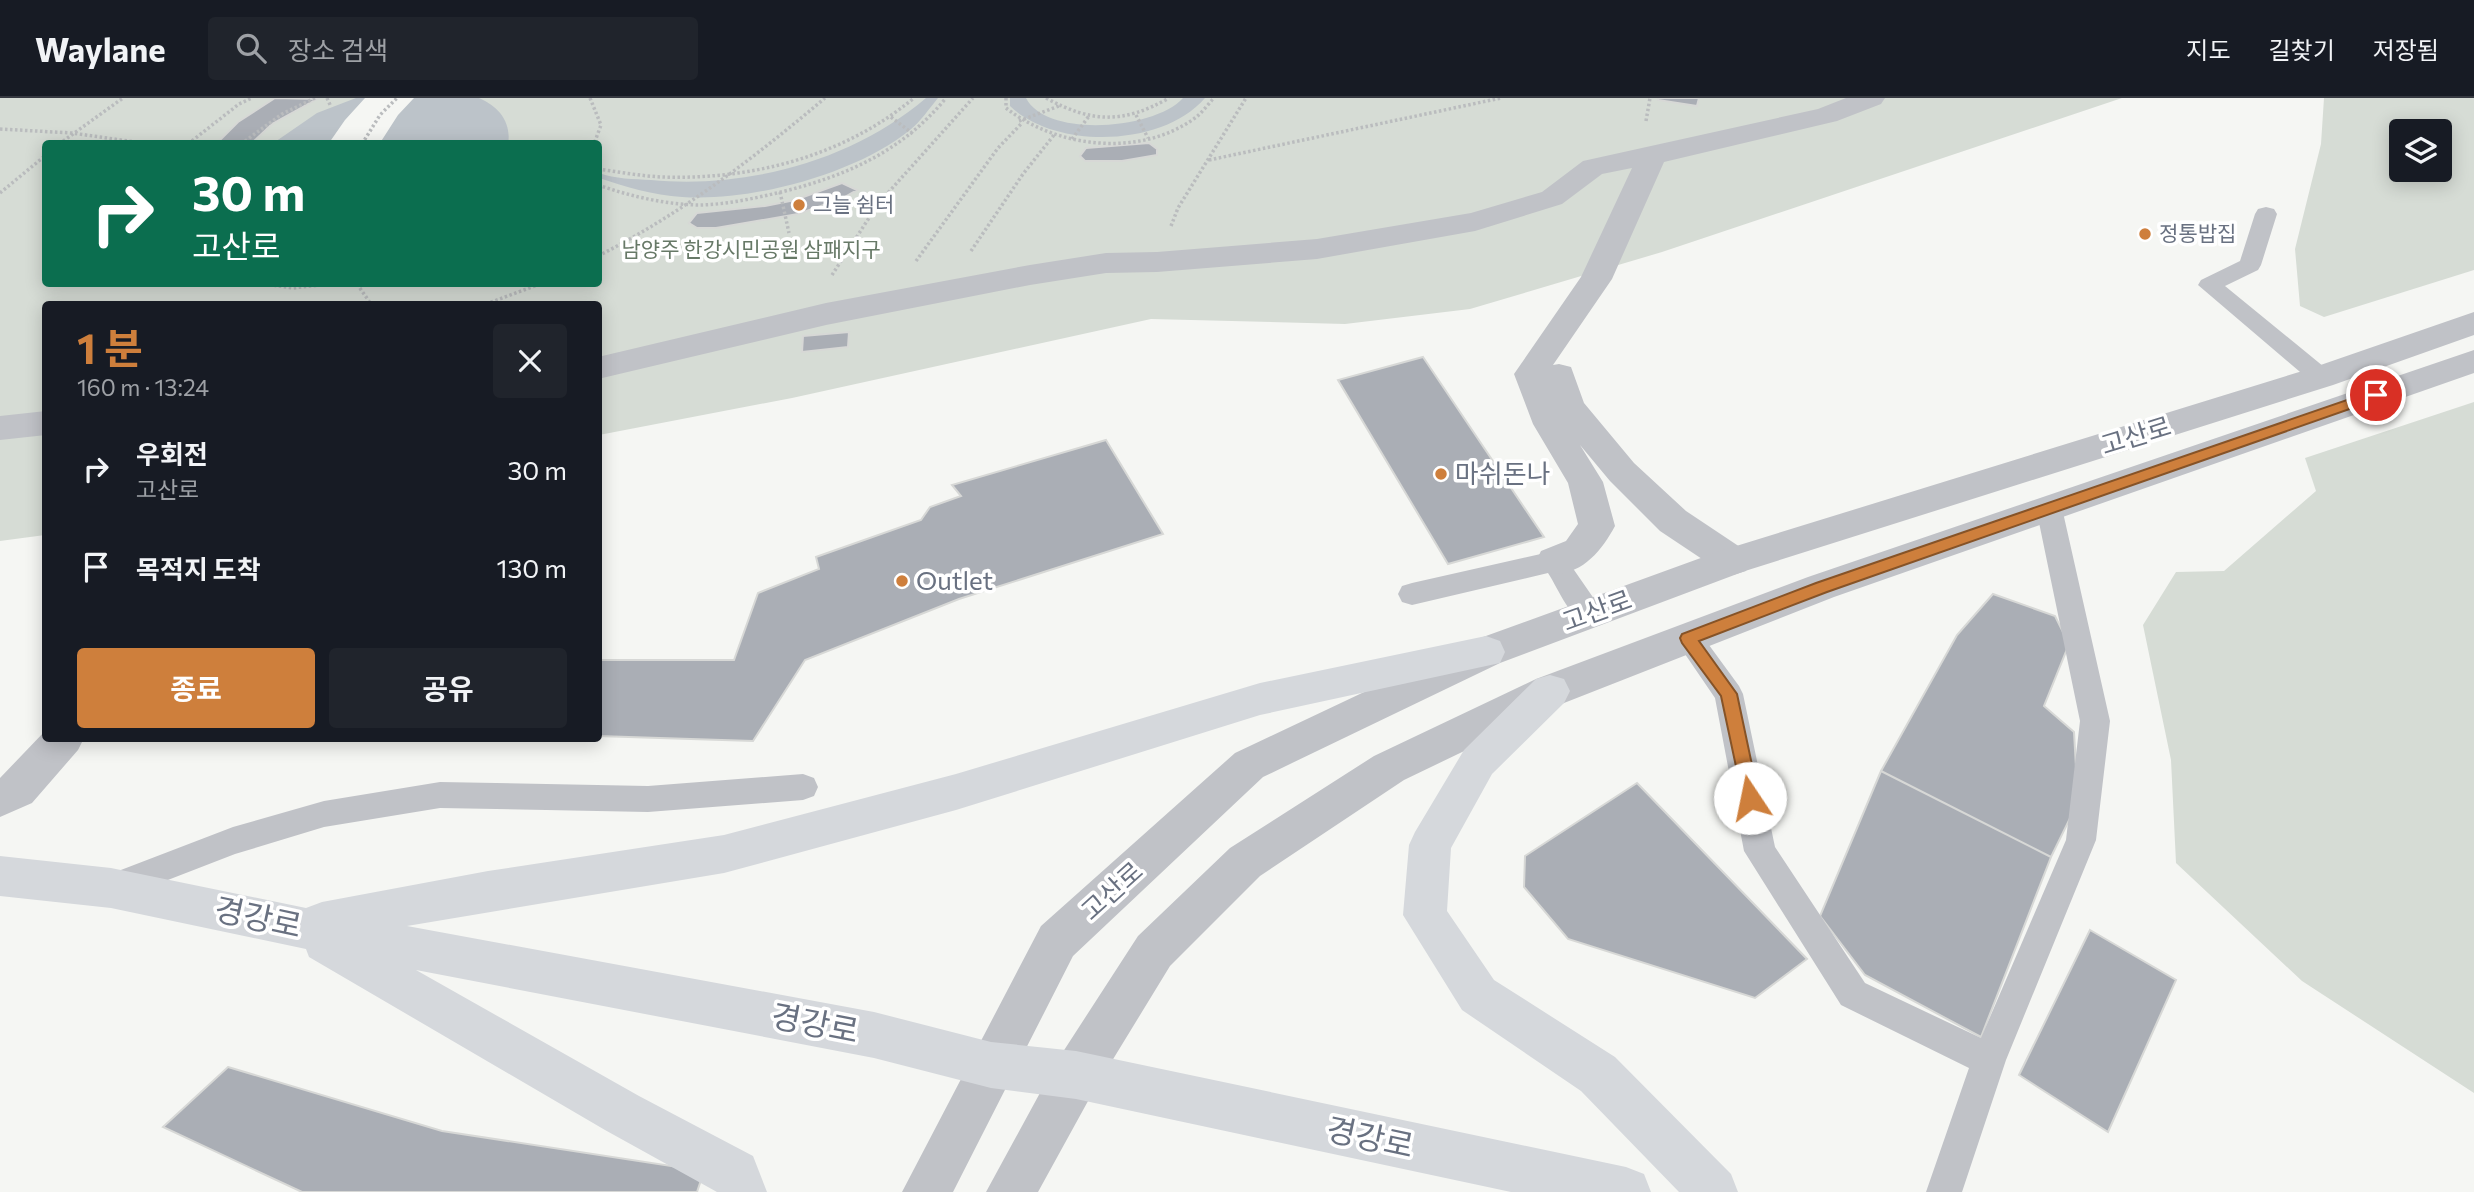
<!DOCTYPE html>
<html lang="ko">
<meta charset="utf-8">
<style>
body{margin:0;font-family:Commissioner,"Noto Sans KR",sans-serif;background:#20242c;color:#f1f3f6;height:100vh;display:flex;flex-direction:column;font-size:26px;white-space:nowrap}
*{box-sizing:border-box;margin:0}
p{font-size:23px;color:#9ea1a6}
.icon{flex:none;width:38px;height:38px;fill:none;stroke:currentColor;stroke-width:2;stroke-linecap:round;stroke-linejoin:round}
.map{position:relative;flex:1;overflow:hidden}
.panel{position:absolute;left:42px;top:203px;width:560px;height:441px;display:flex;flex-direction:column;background:#171b24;border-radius:7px;box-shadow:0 4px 18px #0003}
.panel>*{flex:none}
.guide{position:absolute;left:42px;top:42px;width:560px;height:147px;border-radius:7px;box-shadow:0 4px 18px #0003;background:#0b6e4f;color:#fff;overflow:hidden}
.buttons{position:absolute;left:2389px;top:21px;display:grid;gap:14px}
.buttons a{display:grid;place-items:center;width:63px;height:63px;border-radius:7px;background:#171b24;box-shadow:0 4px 18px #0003;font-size:35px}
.pin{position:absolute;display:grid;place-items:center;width:60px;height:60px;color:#fff;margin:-30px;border:4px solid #fff;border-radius:50%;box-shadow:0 2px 7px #0007}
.me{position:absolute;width:77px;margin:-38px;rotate:349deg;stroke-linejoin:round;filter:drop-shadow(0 0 5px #0008)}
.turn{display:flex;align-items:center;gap:24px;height:147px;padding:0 35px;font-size:32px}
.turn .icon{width:91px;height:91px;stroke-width:2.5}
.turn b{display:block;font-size:49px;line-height:60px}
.round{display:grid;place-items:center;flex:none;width:74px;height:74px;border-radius:7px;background:#20242c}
.summary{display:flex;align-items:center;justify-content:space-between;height:119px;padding:0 35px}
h1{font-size:42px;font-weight:700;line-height:52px;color:#ce7f3c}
.button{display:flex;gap:14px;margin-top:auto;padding:14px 35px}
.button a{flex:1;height:80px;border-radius:7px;background:#ce7f3c;color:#fff;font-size:28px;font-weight:700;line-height:80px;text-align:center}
.button a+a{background:#20242c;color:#f1f3f6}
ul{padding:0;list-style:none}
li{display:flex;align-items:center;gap:21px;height:98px;padding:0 35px}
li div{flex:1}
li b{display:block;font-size:26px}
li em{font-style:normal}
header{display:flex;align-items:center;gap:42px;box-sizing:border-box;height:98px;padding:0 35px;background:#171b24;border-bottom:2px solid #363941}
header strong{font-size:33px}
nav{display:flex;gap:38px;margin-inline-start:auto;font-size:24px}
.search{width:490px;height:63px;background:#20242c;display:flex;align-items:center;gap:18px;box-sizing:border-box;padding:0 24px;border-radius:7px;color:#9ea1a6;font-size:26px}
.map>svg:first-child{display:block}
.green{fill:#d6dcd5;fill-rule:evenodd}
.water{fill:#bcc3c9}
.pier{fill:#f5f6f3}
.building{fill:#aaaeb5;stroke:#d7d8d6;stroke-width:2}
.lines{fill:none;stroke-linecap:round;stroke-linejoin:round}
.path{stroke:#babcbe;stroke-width:3.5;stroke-dasharray:2.5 2.5;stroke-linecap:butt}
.service{fill:#c0c2c7;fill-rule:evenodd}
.minor{fill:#c0c2c7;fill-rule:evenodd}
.tertiary{fill:#c0c2c7;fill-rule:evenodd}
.primary{fill:#d5d8dc;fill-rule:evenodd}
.route{fill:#ce7f3c;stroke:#865327;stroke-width:2}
.poi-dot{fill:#ce7f3c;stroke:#fff;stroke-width:2.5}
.labels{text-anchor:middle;stroke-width:7;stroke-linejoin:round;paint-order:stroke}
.far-poi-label{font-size:21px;fill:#697181;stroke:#fff;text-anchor:start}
.far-park-label{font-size:21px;fill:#677967;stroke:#fff}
.street-label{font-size:26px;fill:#697181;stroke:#fff}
.poi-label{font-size:26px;fill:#697181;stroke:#fff;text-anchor:start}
.near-street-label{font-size:32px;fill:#697181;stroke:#fff}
</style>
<header>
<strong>Waylane</strong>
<div class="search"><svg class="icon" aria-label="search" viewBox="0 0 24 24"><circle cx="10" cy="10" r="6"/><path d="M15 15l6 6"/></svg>장소 검색</div>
<nav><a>지도</a><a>길찾기</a><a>저장됨</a></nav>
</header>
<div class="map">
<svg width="2474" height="1094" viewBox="0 0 2474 1094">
<rect width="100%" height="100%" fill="#f5f6f3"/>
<path class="green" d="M0,0h2122l-460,154 -192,57 -125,15 -194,-5 -359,79 -193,37 -1,-131h-552l-1,231 -45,6zM46,46h552v140h-552z
M2324,0h150v172l-150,47 -24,-11 -5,-57 26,-105zM2401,33h39v39h-39z
M2474,304v691l-172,-112 -126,-118 -5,-103 -28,-135 33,-53 48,-1 92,-80 -11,-33z"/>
<path class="water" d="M356,0h123c19,8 33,24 29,46h-236l45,-31z
M926,0h12c-9,11 -18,24 -28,32 -54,44 -159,72 -228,67 -29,-2 -56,-10 -83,-19v-5c16,6 35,6 52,7 96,9 201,-19 275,-82z
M1010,0h16c21,41 130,31 157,0h22c-42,49 -149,52 -195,8z"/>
<path class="pier" d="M365,0h49l-16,17 -18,28h-51l16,-23z"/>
<path class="building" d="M275,0l42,1 -45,25 -21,20h-35l22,-22z
M1658,0h41l-2,8 -39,-6z
M1149,45l8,6v6l-35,6h-37l-5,-5 6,-8z
M842,85l15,7 -16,9 -43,15 -82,14h-19l-8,-5 8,-10 68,-7 30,-6z
M849,234l-1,15 -46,5 1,-16z
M1423,259l121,180 -96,27 -110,-184z
M1106,342l57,94 -204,65 -154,61 -52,81 -155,-5v-76h136l24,-67 61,-24 -3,-12 105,-37 9,-13 31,-11 -9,-11z
M1993,496l62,22 14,28 -25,62 30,26 4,70 -27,55 -170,-86 76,-136z
M1881,673l170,86 -70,180 -116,-62 -45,-59z
M1637,685l170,176 -52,39 -187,-59 -44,-52 1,-31z
M2090,832l86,50 -68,152 -89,-57z
M228,969l214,64 262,40 -7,21h-395l-139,-65z"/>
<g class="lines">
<path class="path" d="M327,0l4,9
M590,0l11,27 -7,19
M1006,0v10c51,40 134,50 189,10 7,-5 13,-14 19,-20
M1046,0c46,25 77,26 123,0
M1136,17l12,23
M891,19l22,17
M1019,23l40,-15
M1646,23l4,-23
M0,31l72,4 77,11
M1072,41l17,-23
M59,46l64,-46
M188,46l51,-40 13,-6
M241,46l41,-30 33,-16
M362,46l18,-29 17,-17
M1209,62l292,-62
M598,71c21,3 43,7 64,8 91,3 182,-21 252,-79
M598,87c32,11 65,19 99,20 27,0 54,-6 80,-12 67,-16 125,-41 169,-95
M780,94l9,41
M0,95l46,-38
M1171,128l7,-18 68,-110
M971,153l52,-77 31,-39
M598,158c83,-42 156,-98 227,-158
M916,163l82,-113 24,-25
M832,177l46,-71 95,-106
M264,186l29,4 36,-4
M357,186l14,20
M486,206l54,-20"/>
<path class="service" d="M2266,109l8,2 3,5 -16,51 -3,5 -33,16 104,85 4,6 -4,6 -8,2 -8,-2 -115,-98 3,-5 39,-19 15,-47 3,-5z
M2049,400l9,3 4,7 48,213 -14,119 -90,220 -44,132h-36l43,-124 -128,-63 -97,-154 -29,-153 -41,-60 4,-8 10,-3 10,3 41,56 4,8 32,153 90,136 116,55 85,-198 14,-119 -44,-213 4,-7z
M1554,453l9,3 36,52 4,8 -4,8c-26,8 -39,-31 -51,-49l-136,32 -10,-3 -4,-8 4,-8 10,-3z
M803,676l11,4 4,9 -4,9 -11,4 -155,12 -208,-4 -116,19 -89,27 -124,48 -11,-4 -5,-10 5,-10 133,-51 91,-26 116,-19 208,4z"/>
<path class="minor" d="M1846,0h39l-4,6 -44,17 -173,41 -52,117 -59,86 6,-1 12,3 13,36 50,60 52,48 60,40 5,10 -5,10 -13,4 -13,-4 -60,-40 -50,-50 -30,-36 23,37 12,44c-15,28 -39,56 -74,45l-5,-10 5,-10 25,-10 12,-17 -10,-41 -35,-59 -19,-50 67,-97 51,-109 -30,6 -40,30 -87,27 -158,28 -160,13 -51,1 -76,12 -204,40 -228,54v-22l228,-54 204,-38 76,-12 51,-1 160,-13 154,-26 71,-21 41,-31 235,-52z
M46,313v24l-46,5v-24z
M46,632v8h38l-6,12 -46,53 -32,14v-39z"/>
<path class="tertiary" d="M2474,214v23l-141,50 -588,186 -245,92 -237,114 -190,179 -120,236h-51l139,-266 194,-173 237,-112 248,-90 589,-182z
M2474,252v23l-640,224 -270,106 -160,77 -144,96 -90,90 -77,126 -55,100h-52l73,-134 79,-122 92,-88 144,-92 162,-77 272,-102z"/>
<path class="primary" d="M1486,538l14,5 5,11 -5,11 -240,52 -304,95 -232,63 -317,53 467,86 117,30 85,9 550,116 18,7 7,18h-140l-435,-93 -85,-11 -117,-30 -458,-88 223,126 114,60 14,36h-50l-112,-62 -296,-173 -3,-8 -195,-41 -111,-12v-40l111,12 195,40 16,-6 166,-31 236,-36 232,-61 304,-91z
M1550,577l14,4 6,12 -6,12 -72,71 -41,74 -4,63 47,69 121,77 116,117 7,18h-59l-98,-101 -119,-81 -59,-95 6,-70 6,-13 49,-82 72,-71z"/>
</g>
<path class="route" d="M2376,292l5,1v7l-554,194 -128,49 38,53 22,104 -3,6 -6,2 -6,-2 -23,-108 -39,-53 -2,-5 2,-4 134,-51z"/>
<g class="poi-dot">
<circle cx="799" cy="107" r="7"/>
<circle cx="2145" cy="136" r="7"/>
<circle cx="1441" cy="376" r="7"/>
<circle cx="902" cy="483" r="7"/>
</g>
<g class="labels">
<g class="far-poi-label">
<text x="813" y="114">그늘 쉼터</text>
<text x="2159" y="143">정통밥집</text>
</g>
<g class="far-park-label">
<text x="751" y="159">남양주 한강시민공원 삼패지구</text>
</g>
<g class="street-label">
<text transform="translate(2136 338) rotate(-17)" y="9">고산로</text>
<text transform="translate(1597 513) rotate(-20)" y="9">고산로</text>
<text transform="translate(1112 793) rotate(-42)" y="9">고산로</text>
</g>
<g class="poi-label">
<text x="1455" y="385">마쉬돈나</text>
<text x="916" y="492">Outlet</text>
</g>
<g class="near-street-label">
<text transform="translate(258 820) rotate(12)" y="11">경강로</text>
<text transform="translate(815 926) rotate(11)" y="11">경강로</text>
<text transform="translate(1370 1040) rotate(12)" y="11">경강로</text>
</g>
</g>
</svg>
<div class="buttons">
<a><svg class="icon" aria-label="layers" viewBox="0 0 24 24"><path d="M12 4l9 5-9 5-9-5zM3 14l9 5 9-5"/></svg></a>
</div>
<div class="pin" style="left:2376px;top:297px;background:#d93025"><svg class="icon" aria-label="arrive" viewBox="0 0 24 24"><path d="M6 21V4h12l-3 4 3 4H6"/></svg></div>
<svg class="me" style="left:1750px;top:700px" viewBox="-20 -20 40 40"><circle r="19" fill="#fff"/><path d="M0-13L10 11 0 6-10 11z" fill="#ce7f3c"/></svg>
<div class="guide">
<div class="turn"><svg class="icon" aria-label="right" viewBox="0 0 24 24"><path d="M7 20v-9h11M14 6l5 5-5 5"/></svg><div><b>30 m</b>고산로</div></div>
</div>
<section class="panel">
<div class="summary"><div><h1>1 분</h1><p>160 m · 13:24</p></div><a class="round"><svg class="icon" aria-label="close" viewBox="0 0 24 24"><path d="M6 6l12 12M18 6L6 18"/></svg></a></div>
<ul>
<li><svg class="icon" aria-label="right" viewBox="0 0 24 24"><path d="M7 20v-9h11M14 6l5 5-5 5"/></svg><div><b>우회전</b><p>고산로</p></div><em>30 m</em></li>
<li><svg class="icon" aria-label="arrive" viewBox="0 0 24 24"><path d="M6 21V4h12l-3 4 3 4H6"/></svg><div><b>목적지 도착</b></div><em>130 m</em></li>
</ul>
<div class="button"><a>종료</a><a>공유</a></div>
</section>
</div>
